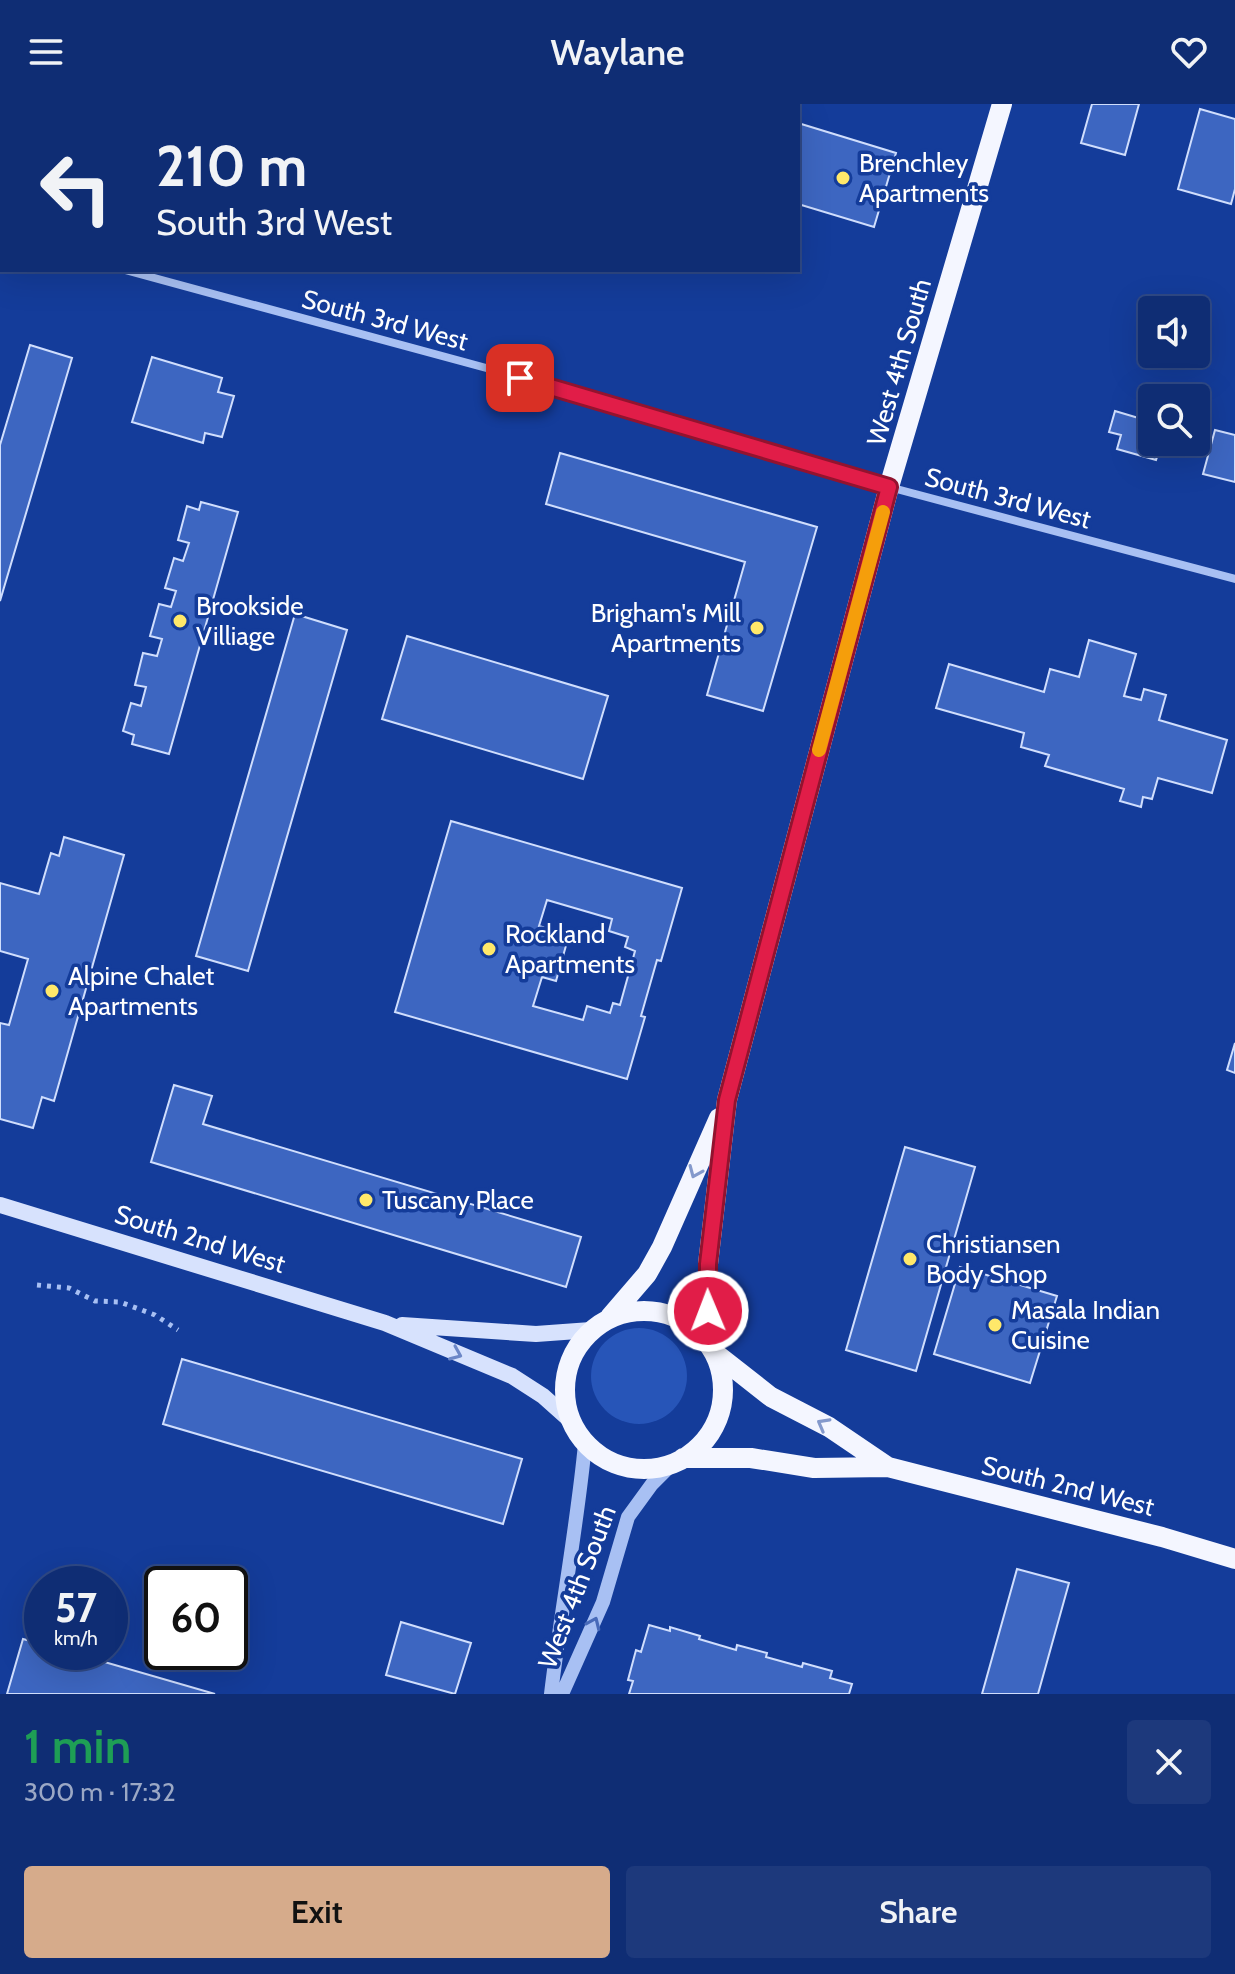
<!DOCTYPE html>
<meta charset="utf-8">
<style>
body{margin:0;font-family:Cabin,sans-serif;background:#1d397c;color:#f1f3f6;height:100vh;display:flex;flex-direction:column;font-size:30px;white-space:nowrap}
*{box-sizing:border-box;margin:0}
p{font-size:26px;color:#9ba8c5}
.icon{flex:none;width:44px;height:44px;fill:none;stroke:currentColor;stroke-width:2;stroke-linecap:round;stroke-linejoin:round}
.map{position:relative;height:1590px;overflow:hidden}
.sheet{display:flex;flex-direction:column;background:#0f2d74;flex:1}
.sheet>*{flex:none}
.hud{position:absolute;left:0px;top:0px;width:800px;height:168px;box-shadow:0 8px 32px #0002,0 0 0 2px #2f4986;background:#0f2d74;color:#f1f3f6;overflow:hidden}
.buttons{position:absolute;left:1138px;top:192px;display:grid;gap:16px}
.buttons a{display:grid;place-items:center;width:72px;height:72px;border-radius:8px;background:#0f2d74;box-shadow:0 8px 32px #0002,0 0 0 2px #2f4986;font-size:40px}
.speed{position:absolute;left:24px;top:1462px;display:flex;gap:16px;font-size:40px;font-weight:700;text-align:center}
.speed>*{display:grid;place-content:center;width:104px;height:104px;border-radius:50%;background:#0f2d74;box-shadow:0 8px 32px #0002,0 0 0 2px #2f4986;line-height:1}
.speed small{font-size:20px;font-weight:400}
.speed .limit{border:4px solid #111;border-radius:12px;background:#fff;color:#111}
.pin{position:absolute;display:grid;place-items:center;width:68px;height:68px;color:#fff;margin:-34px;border-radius:16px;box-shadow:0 4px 12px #0006}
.me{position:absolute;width:88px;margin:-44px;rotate:359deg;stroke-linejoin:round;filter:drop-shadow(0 0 6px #0008)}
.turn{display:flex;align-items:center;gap:28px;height:168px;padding:0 24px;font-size:36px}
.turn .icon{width:104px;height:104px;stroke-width:2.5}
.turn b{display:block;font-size:56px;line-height:68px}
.round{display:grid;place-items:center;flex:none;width:84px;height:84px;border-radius:8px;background:#1d397c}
.overview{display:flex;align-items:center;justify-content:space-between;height:136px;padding:0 24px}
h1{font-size:48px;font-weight:600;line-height:60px;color:#1e9e55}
.primary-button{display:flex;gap:16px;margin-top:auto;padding:16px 24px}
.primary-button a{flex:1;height:92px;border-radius:8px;background:#d6ab8b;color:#111;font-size:32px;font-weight:600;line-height:92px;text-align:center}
.primary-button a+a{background:#1d397c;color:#f1f3f6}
header{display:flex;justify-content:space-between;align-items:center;height:104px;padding:0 24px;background:#0f2d74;font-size:36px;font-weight:600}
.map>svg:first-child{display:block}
.green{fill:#2755b8}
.building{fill:#3d66c1;stroke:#d0defd;stroke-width:2;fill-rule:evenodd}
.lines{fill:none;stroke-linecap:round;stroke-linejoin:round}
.path{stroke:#a8c0f3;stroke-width:5;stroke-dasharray:4 6;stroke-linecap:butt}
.minor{stroke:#a8c0f3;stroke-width:8}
.tertiary{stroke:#a8c0f3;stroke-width:14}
.secondary{stroke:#d7e2fd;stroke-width:16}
.primary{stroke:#f4f6ff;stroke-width:20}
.oneway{stroke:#8499cc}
.oneway2{stroke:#6c87c7}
.oneway3{stroke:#486ab9}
.route-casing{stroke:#92132f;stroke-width:20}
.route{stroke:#e11d48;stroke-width:14}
.slow{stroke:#f59e0b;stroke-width:14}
.poi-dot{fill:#ffe86a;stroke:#143c9a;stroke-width:3}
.labels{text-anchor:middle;stroke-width:7;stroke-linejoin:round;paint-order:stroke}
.poi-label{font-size:26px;fill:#fff;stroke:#143c9a;text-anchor:start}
.street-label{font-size:26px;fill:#fff;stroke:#143c9a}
</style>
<header><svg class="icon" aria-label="menu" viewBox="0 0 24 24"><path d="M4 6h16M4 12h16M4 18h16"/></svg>Waylane<svg class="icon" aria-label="heart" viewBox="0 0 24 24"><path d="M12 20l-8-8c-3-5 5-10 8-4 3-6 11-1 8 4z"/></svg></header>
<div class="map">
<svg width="1235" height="1590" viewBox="0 0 1235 1590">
<rect width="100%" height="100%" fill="#143c9a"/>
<path class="green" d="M591 1272a48 48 0 1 1 96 0a48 48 0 1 1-96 0Z"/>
<path class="building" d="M85,0h75l-76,2z
M245,0h74l-74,2z
M539,0h65l4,2h-69z
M656,0h81l-81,2z
M1092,0h47l-14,51 -44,-12z
M1200,5l35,10v70l-4,15 -53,-15z
M798,19l98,30 -22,74 -76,-23z
M30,241l42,13 -72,243v-156z
M152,253l70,21 -4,14 16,4 -12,41 -17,-4 -2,10 -71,-21z
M1115,307l37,11v20h10l-6,18 -39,-11 4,-14 -12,-3z
M1215,326l20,5v47l-32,-8z
M560,349l257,74 -54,184 -56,-16 38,-133 -199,-58z
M201,398l37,10 -69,242 -37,-10 2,-9 -11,-4 8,-28 10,3 5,-19 -11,-2 8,-32 14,3 5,-17 -12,-3 9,-32 12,3 5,-16 -11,-3 9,-30 9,3 6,-18 -11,-3 9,-34 12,4z
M295,510l52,16 -99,341 -52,-15z
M407,532l201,60 -25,83 -201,-60z
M1089,536l47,14 -12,42 17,4 3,-11 22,6 -7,25 68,20 -15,53 -54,-15 -6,21 -9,-2 -2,10 -21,-6 4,-12 -79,-23 4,-11 -28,-8 3,-14 -88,-25 13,-44 95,28 6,-23 29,8z
M451,717l231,67 -21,73 -4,-1 -16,56 4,1 -18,62 -232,-67zM547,796l65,19 -3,12 19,6 -3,10 10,4 -15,54 -7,-2 -3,10 -23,-7 -4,14 -50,-14 9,-29 14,4 13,-46 -30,-9z
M64,733l60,18 -70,246 -12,-4 -9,31 -33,-9v-96l9,2 19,-66 -28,-8v-68l39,11 12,-41 8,3z
M1235,939v30l-8,-3z
M174,981l38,11 -9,28 378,113 -15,50 -415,-125z
M905,1043l70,20 -59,204 -70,-21z
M960,1163l97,29 -27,87 -96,-29z
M182,1255l340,100 -19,65 -340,-100z
M1017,1465l52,14 -31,111h-56z
M401,1518l70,21 -16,51 -69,-19z
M649,1521l21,6v-4l30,9 -1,3 37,11 1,-5 30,8 -1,4 36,10 1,-4 29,8 -2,7 22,6 -3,10h-220l4,-13 -5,-1 8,-30 5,2z
M23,1535l19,5v8h28l145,42h-208z"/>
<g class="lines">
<path class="path" d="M37,1181l32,3 26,13 25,1 35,13 23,15"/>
<path class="minor" d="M19,2l1,-2
M0,65l2,-6
M0,132h2
M125,166l365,99 399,118 346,92"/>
<path class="tertiary" d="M551,1590c10,-84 26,-166 34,-250
M562,1590l41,-92 25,-85 24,-33 20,-20"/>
<path class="secondary" d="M0,1101l385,118 127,53 31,20 28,25
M402,1221l134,9 55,-4"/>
<path class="primary" d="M565 1286a79 79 0 1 1 158 0a79 79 0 1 1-158 0Z
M610,1213l37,-43 15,-27 57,-129
M708,1239v-79l19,-164 162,-613 113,-383
M715,1249l56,44 58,30 59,40
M683,1354h68l63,10 74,-1 274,70 73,22"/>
</g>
<defs><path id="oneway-chevron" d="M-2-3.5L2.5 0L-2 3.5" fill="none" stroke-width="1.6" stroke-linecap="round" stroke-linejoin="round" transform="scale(2)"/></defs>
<g class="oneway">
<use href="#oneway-chevron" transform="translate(695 1068) rotate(113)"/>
<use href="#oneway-chevron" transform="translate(823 1320) rotate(-151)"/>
</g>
<use class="oneway2" href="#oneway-chevron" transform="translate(456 1250) rotate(23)"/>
<use class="oneway3" href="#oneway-chevron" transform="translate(594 1519) rotate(-66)"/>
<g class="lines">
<g class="route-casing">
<path id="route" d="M520,274l369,109 -162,613 -19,164v47"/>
</g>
<use href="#route" class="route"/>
<path class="slow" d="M819,646l64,-238"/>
</g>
<g class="poi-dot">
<circle cx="843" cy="74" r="8"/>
<circle cx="180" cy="517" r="8"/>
<circle cx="757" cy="524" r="8"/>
<circle cx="489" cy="845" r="8"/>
<circle cx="52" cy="887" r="8"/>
<circle cx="366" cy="1096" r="8"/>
<circle cx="910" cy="1155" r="8"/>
<circle cx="995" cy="1221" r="8"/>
</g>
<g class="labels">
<g class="poi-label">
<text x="859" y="68">Brenchley<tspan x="859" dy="30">Apartments</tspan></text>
<text x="196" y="511">Brookside<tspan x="196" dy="30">Villiage</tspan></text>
<text x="741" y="518" text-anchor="end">Brigham's Mill<tspan x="741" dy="30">Apartments</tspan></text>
<text x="505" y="839">Rockland<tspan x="505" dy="30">Apartments</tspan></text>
<text x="68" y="881">Alpine Chalet<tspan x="68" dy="30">Apartments</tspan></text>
<text x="382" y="1105">Tuscany Place</text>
<text x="926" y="1149">Christiansen<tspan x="926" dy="30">Body Shop</tspan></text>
<text x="1011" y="1215">Masala Indian<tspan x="1011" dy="30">Cuisine</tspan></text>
</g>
<g class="street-label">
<text transform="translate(385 216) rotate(15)" y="9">South 3rd West</text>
<text transform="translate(899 258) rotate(-74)" y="9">West 4th South</text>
<text transform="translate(1008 394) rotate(15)" y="9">South 3rd West</text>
<text transform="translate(200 1135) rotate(17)" y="9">South 2nd West</text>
<text transform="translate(1068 1382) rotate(14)" y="9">South 2nd West</text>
<text transform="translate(577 1483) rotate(-69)" y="9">West 4th South</text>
</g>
</g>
</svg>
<div class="buttons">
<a><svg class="icon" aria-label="sound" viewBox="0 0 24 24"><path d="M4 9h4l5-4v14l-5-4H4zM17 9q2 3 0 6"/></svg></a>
<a><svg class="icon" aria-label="search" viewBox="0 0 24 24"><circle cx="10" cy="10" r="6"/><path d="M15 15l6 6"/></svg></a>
</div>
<div class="speed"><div>57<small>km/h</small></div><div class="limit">60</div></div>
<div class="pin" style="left:520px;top:274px;background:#d93025"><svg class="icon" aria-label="arrive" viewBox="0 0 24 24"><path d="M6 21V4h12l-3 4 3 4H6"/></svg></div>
<svg class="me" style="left:708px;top:1207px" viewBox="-20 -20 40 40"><circle r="17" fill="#e11d48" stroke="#fff" stroke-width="3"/><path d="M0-11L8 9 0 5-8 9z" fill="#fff"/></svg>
<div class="hud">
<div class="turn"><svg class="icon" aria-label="left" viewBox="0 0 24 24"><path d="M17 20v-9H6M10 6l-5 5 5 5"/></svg><div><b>210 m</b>South 3rd West</div></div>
</div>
</div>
<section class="sheet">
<div class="overview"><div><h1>1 min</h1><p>300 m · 17:32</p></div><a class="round"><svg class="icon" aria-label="close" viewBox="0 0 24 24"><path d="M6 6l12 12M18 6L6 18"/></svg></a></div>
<div class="primary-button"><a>Exit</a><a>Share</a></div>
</section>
